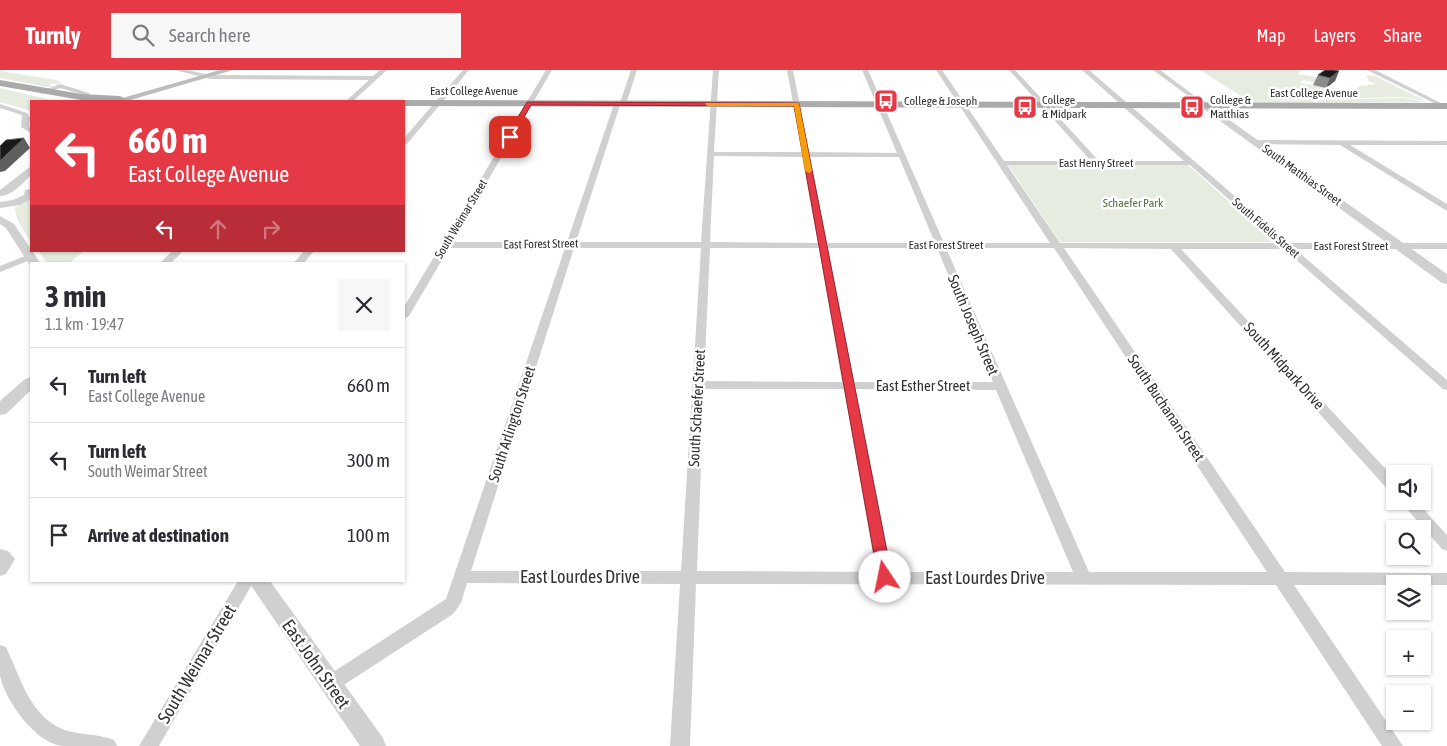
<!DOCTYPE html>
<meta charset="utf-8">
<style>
body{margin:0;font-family:"Asap Condensed",sans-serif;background:#f7f7f7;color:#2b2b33;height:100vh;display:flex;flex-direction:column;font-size:19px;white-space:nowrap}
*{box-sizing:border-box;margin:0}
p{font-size:16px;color:#7c7c81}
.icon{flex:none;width:28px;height:28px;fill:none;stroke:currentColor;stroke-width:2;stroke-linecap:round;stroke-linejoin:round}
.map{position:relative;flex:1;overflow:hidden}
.side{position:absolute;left:30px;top:192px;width:375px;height:320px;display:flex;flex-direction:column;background:#fff;border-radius:0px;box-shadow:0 1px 4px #0004}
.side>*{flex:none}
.guide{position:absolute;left:30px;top:30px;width:375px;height:152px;border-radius:0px;box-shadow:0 1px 4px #0004;background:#e63946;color:#fff;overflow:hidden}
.controls{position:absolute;left:1386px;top:395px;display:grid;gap:10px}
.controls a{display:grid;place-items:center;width:45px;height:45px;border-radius:0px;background:#fff;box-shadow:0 1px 4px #0004;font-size:25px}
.pin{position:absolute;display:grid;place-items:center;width:42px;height:42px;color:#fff;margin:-21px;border-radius:10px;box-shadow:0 2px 8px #0006}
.me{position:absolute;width:55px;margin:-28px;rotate:349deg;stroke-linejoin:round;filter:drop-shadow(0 0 4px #0008)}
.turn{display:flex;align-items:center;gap:18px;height:105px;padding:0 15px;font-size:22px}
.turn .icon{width:65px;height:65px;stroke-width:2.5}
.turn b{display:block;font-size:35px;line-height:42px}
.lanes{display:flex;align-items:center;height:48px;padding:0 15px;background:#0003;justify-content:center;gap:25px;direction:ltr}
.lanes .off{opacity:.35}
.round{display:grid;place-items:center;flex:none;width:52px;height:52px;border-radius:0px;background:#f7f7f7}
.overview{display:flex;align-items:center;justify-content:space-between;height:85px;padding:0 15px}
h1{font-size:30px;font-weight:700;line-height:38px}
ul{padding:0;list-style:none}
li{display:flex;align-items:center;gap:15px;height:75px;padding:0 15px;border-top:1px solid #e1e1e2}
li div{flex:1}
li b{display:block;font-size:19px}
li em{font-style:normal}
header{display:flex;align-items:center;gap:30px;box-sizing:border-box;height:70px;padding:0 25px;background:#e63946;color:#fff}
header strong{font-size:24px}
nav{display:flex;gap:28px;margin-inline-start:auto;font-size:18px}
.search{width:350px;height:45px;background:#f7f7f7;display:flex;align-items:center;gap:12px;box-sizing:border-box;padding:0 18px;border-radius:0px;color:#7c7c81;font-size:19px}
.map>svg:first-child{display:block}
.green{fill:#e6ecdf}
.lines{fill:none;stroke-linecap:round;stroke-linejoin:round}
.minor{fill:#d0d0d0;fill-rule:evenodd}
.tertiary{fill:#d0d0d0;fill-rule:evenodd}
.secondary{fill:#bdbdbd;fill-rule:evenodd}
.primary{fill:#ababab;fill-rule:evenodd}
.wall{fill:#8c8c8c}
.shaded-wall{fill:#5f5f5f}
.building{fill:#1a1a1a;stroke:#5f5f5f}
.route{fill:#e63946;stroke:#96252e}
.slow{fill:#f59e0b}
.labels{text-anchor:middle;stroke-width:5;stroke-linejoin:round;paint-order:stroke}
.far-street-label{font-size:12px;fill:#333;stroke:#fff}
.far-poi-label{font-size:12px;fill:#333;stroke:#fff;text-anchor:start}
.far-park-label{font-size:12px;fill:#56703f;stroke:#fff}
.street-label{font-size:15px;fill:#333;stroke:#fff}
.near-street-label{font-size:18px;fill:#333;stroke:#fff}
</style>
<header>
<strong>Turnly</strong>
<div class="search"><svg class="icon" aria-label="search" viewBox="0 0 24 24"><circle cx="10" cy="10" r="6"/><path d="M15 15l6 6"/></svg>Search here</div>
<nav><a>Map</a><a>Layers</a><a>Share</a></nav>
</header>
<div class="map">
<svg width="1447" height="676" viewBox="0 0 1447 676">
<rect width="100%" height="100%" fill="#fff"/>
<path class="green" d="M1200,0h97l4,1 -3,3 25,4 -6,5 -14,-3 -3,3 53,8 7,-5 16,-2 -7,-3 -3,-5h9l51,25 -24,-4 -153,4z
M0,1l56,9 7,3 -13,1 2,3h-5l-47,-9z
M0,18l55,13h-24v10l-31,-9z
M1403,28l23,4h-215z
M1008,95h180l86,77h-214z
M31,127v46c-6,-11 -16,-23 -16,-35z
M38,181h46l-16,13h-20z"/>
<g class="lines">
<path class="minor" d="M175,0h11l24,5 163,1 7,-6h7l-34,31h-7l23,-21 -159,-1z
M463,0h6l-62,74h-3v-6z
M546,0h6l-100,172h115l47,-138 3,-2 3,1 11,-33h6l-11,34 -3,2 -3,-1 -44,137h125l12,-172h6l-5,82h88l-15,-82h6l16,82 88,1 -35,-83h6l76,173h106l-114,-173h6l62,91h87l-82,-91h6l84,91h85l-102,-91h7l200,173h158v6h-152l152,131v10l-4,-1 -159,-140h-103l214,230v14l-5,-1 -219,-243 -107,-1 221,324 162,1v12h-153l109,161h-21l-106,-161 -580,-1 -6,162h-20l10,-162 -213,-1 -6,20 -8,11 -117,76 -6,2 -6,-2 -3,-6 3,-6 122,-79 119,-351h-116l-40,68 -5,3v-12zM714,86l88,1 16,86 -108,-1zM810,87h89l36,86h-108zM1007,95h183l88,78h-218zM574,178h127l-20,323h-210zM710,178h109l23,134 -138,-1zM828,178h109l56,134h-139zM946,178h108l213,324h-178zM704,319h140l32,183 -179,-1zM856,319l140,1 77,182h-181z
M1153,0h7l47,35 -5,1z
M1367,0h8l72,36 -5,1z
M60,14l29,9 1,1 -3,2 -27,-8 -18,6 -3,-2z
M0,34l27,9 3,5 -1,8 2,2v5l-10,-6 1,-12 -22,-7z
M1253,70l194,1v4h-97l97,59v7l-107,-66 -84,-1h-3z
M172,181h11l-13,13h-11z
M304,181h10l-11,13h-10z
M30,184l5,3 -2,2 -33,13v-6z
M1400,431h16l31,34v16l-5,-2z
M0,479l8,2 7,8 -9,15 -6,2z
M238,511h16l-95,165h-20z
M0,575l6,2c15,31 24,72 62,84 15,4 31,3 46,9l3,6c-18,0 -37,0 -55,0 -27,-3 -57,-46 -62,-70 0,-10 0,-22 0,-31z"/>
<path class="tertiary" d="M1204,32l243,172v10l-5,-1 -241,-176v-4z
M31,96v9c-8,8 -19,21 -31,21v-6z
M31,119v10l-11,6 -20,3v-6l13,-2 11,-5 1,-5z
M0,146l14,8 27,40h-10v3l-25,-39 -6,-4z
M31,307v13l-25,24 -6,1v-14l25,-22z
M248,511h22l113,157 3,8h-26z"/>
<path class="secondary" d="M220,0h13l-106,31h-6l-2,-2z"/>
<path class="primary" d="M0,10l81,14 39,2 5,3 -1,2 -43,-1 -81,-14z
M404,30l1043,3v6l-1043,-3v-5h-4z"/>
</g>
<path class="wall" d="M1339,1l-4,10 -9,7 -13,-3 5,-10z"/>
<path class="shaded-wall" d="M1339,1l-4,10 -9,7 4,-10z
M24,68l6,10 -25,23 -5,1v-11z"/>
<path class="building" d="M1325,0h9l5,1 -9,7 -12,-3z
M24,68l-24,23v-15l6,-6z"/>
<path class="route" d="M527,32l272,1 93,474 -2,4 -5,2 -5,-2 -2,-4 -84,-471 -263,-1 -19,33h-5l-1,-1z"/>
<path class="slow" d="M705,33h94l13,68 -3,2 -4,-2 -11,-65h-87z"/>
<defs>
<g id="bus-square" transform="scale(1.25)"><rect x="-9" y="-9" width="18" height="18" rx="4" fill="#e63946" stroke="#fff"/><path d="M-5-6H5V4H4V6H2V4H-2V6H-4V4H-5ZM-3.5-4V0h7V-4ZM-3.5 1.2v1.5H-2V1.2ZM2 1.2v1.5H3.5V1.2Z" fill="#fff"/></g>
</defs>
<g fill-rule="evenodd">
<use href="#bus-square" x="886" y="31"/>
<use href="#bus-square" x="1025" y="37"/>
<use href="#bus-square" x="1192" y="37"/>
</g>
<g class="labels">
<g class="far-street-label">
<text x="474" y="25">East College Avenue</text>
<text x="1314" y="27">East College Avenue</text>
<text x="1096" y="97">East Henry Street</text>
<text transform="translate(1302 105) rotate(36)" y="4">South Matthias Street</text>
<text transform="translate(461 149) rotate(-59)" y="4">South Weimar Street</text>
<text transform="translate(1266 158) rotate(41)" y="4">South Fidelis Street</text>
<text transform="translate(541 174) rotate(-1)" y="4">East Forest Street</text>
<text x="946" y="179">East Forest Street</text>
<text x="1351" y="180">East Forest Street</text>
</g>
<g class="far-poi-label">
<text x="1042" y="34">College<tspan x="1042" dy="14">&amp; Midpark</tspan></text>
<text x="1210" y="34">College &amp;<tspan x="1210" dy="14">Matthias</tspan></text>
<text x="904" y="35">College &amp; Joseph</text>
</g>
<g class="far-park-label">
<text x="1133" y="137">Schaefer Park</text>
</g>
<g class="street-label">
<text transform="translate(973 255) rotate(67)" y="5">South Joseph Street</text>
<text transform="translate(1284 296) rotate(48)" y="5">South Midpark Drive</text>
<text x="923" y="321">East Esther Street</text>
<text transform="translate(697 338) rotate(-87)" y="5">South Schaefer Street</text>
<text transform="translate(1166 338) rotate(56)" y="5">South Buchanan Street</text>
<text transform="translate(512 354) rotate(-72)" y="5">South Arlington Street</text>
</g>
<g class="near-street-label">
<text x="580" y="513">East Lourdes Drive</text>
<text x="985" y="514">East Lourdes Drive</text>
<text transform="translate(197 594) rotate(-59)" y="6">South Weimar Street</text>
<text transform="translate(316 594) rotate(55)" y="6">East John Street</text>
</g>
</g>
</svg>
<div class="controls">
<a><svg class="icon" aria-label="sound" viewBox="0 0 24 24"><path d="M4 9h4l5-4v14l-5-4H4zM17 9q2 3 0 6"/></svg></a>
<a><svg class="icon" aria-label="search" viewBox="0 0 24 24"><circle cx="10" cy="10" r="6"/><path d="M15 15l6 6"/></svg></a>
<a><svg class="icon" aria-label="layers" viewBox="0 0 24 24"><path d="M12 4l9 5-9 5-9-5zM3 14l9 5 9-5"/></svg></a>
<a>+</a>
<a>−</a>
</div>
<div class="pin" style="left:510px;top:67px;background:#d93025"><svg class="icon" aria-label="arrive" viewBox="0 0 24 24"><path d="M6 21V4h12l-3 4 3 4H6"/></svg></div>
<svg class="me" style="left:885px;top:507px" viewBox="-20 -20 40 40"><circle r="19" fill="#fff"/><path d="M0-13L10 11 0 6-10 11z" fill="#e63946"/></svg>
<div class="guide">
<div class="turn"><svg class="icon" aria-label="left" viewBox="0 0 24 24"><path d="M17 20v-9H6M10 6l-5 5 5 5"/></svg><div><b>660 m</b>East College Avenue</div></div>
<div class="lanes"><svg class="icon" aria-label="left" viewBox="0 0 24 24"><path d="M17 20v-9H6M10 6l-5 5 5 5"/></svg><svg class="icon off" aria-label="ahead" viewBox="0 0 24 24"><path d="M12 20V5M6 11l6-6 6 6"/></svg><svg class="icon off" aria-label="right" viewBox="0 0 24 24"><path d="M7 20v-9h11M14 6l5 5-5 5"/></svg></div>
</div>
<section class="side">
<div class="overview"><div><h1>3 min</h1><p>1.1 km · 19:47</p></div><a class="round"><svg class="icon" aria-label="close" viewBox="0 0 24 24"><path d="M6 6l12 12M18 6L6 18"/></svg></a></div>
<ul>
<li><svg class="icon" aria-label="left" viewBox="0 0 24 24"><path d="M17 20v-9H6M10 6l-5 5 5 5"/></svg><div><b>Turn left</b><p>East College Avenue</p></div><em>660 m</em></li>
<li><svg class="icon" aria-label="left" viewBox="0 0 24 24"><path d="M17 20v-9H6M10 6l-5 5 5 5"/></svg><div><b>Turn left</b><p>South Weimar Street</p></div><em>300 m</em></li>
<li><svg class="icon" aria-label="arrive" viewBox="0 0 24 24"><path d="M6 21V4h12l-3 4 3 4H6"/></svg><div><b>Arrive at destination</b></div><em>100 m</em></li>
</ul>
</section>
</div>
